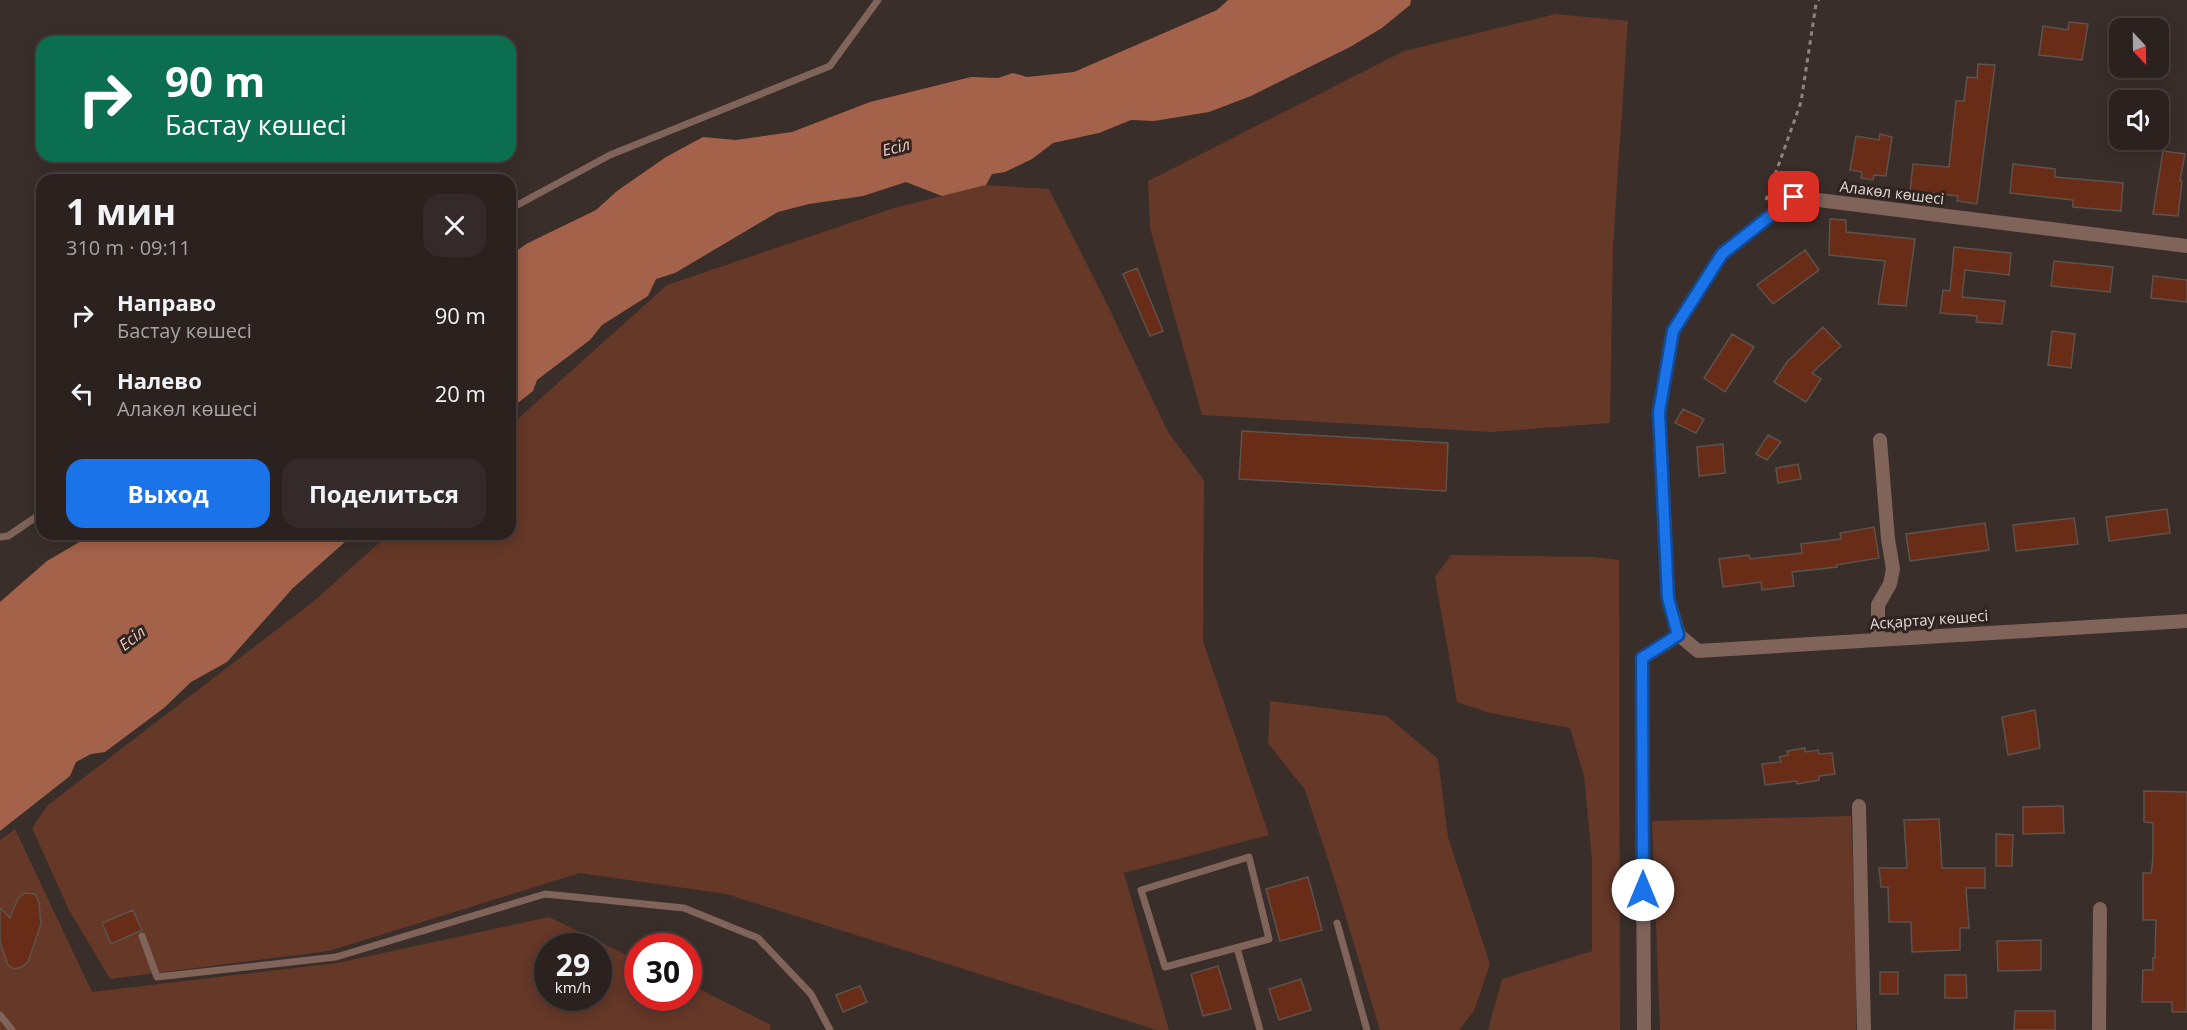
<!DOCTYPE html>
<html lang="ru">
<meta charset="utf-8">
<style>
body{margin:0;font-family:"Open Sans",sans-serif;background:#332a29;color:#f1f3f6;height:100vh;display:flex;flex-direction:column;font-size:22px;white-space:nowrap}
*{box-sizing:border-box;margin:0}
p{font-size:20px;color:#a6a4a5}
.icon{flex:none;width:33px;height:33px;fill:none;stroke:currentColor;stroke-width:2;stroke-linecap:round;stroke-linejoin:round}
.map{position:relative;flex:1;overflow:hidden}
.sheet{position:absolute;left:36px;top:174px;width:480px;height:366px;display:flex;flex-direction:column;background:#2b2220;border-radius:18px;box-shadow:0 3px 15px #0003,0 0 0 2px #473f3e}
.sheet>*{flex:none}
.top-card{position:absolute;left:36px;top:36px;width:480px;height:126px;border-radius:18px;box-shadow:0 3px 15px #0003,0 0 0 2px #473f3e;background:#0b6e4f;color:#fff;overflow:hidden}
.needle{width:39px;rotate:158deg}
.buttons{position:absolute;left:2109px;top:18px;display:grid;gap:12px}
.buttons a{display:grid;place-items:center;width:60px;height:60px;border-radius:12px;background:#2b2220;box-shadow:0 3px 15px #0003,0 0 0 2px #473f3e;font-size:30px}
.speed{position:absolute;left:534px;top:933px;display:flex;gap:12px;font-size:30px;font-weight:700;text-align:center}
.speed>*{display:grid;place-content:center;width:78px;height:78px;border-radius:50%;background:#2b2220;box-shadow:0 3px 15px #0003,0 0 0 2px #473f3e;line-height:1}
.speed small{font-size:15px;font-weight:400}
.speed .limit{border:9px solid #d22;background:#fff;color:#111}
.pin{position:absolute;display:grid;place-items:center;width:51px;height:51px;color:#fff;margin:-26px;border-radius:12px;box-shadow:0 3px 9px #0006}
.me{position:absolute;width:66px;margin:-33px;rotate:0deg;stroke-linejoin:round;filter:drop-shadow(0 0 4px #0008)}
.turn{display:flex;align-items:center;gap:21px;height:126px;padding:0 30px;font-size:27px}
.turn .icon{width:78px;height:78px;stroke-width:2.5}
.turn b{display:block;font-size:42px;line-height:51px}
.round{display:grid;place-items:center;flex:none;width:63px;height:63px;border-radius:18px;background:#332a29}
.headline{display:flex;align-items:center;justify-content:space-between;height:102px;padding:0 30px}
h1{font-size:36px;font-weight:700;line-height:45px}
.action{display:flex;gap:12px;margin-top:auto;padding:12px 30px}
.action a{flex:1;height:69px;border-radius:18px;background:#1a73e8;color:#fff;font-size:24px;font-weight:700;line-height:69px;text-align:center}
.action a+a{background:#332a29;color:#f1f3f6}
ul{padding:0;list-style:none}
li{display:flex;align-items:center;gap:18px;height:78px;padding:0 30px}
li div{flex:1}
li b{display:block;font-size:22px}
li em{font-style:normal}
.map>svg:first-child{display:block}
.green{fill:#653828;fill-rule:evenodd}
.water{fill:#a4624b}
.building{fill:#692d17;stroke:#5e524d;stroke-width:1.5}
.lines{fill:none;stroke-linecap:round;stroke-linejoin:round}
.path{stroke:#8e8481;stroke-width:3;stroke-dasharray:4.5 4.5;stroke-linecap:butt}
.service{stroke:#806359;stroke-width:7}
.minor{stroke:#806359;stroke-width:14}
.route-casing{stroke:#114b97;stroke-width:15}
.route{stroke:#1a73e8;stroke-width:10}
.labels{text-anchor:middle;stroke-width:6;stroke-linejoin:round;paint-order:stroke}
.street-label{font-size:15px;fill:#e1d9d6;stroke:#2f2420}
.water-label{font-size:16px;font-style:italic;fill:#f4ccbf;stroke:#2f2420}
</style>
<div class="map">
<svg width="2187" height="1030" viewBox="0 0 2187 1030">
<rect width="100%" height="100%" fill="#392e2a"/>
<path class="green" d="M1556,14l72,7 -15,225 -3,177 -118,9 -290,-17 -52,-187 -2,-47 256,-130z
M986,185l63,4 59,117 60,126 36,48 -1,161 66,194 -145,38 45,157h-12l-431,-136 -146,-21 -251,78 -219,28 -41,-69 -37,-82 16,-23 266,-204 75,-67h121v-108l157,-141 227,-77z
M1451,555l143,2 25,3 1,470h-132l14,-51 90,-28v-91l-8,-84 -14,-48 -80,-15 -33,-11 -22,-125z
M1270,701l117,15 51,43 10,78 42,127 -16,47 -15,19h-79l-47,-155 -28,-85 -37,-47z
M1851,816l5,126v88h-196l-8,-209z
M15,829l77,163 245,-29 212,-46 88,43 1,38h50l1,-14 82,41 -1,5h-770v-190zM548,946h50v52h-50z"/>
<path class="water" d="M1228,0h183l-1,5 -28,23 -32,19 -99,49 -42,16 -55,9 -23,-1 -32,13 -46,10 -21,16 -27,13 -13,2 -6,11 -44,11 -36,-14 -43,14 -54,8 -31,8 -103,61 -19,6 -8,17 -46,29 -12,15 -53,40 -4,11 -23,18v-153l16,-12 70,-34 21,-19 49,-34 37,-20 33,3 56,-8 78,-30 101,-25 27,1 15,-5 14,4 47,-5 143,-62z
M93,534h261l-61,54 -66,74 -36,20 -27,26 -59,44 -14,2 -15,8 -6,14 -70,55v-229l47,-41z"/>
<path class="building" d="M2069,22l19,2 -6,36 -43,-5 4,-29 25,4z
M1978,64l17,1 -18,139 -20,-3 1,-5 -48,-5 3,-27 36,3 7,-66h8l3,-24 10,1z
M1880,134l12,3 -6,39 -12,-1 -1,5 -12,-2 1,-6 -12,-2 6,-34 23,4z
M2163,151l22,3 -5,27h2l-4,35 -25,-2z
M2013,164l42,5v8l68,6 -2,28 -48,-4v-7l-63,-7z
M1830,219l16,1v12l69,7 -9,67 -28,-2 7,-43 -56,-6z
M1954,247l57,6 -2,22 -44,-5 -3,27 43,4 -3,23 -26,-2 1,-6 -37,-3 3,-23 7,1z
M1805,250l14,20 -46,34 -16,-19z
M2054,261l59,6 -3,25 -59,-6z
M1137,268l26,63 -13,5 -27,-62z
M2153,276l34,4v22l-36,-4z
M1823,327l18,19 -29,27 9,6 -15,23 -32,-20 13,-20z
M2052,331l23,3 -4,34 -23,-3z
M1732,334l22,13 -29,45 -21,-14z
M1683,409l21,10 -8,14 -21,-10z
M1242,431l206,12 -2,48 -207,-12z
M1768,435l13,7 -14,18 -11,-6z
M1723,444l2,29 -26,3 -2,-29z
M1798,464l3,15 -23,4 -2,-15z
M2167,509l3,24 -61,8 -3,-24z
M2074,518l4,26 -62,7 -3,-26z
M1985,523l4,27 -79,11 -4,-27z
M1874,527l5,31 -43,7 1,2 -45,5 2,14 -32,4 -1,-8 -38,5 -4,-28 30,-4 1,4 52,-6 -1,-9 40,-5 -1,-6z
M2035,710l5,38 -32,7 -6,-38z
M1805,748v4l13,-2 1,4 13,-1 3,21 -16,2v4l-22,4 -1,-3 -31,4 -3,-21 19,-2 -2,-5 9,-2 -1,-4z
M2144,791l43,1v220h-15v-10h-30l1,-32h10v-12h2l1,-38h-13v-47h8l2,-15v-35l-9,-1z
M2063,806l1,27 -41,1v-27z
M1939,819l3,49h43v20h-19l3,40h-9v22l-48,2 -1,-30h-22l-1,-35h-7l-2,-19h28l-3,-48z
M1996,834l17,1 -1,31h-16z
M1308,877l14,53 -42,11 -14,-52z
M25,893l10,1 4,8 2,22 -13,38 -6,5 -8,2 -6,-4 -8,-23v-34l10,10 8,-20z
M133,910l9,20 -31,14 -9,-21z
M2041,940v30l-43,1 -1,-30z
M1218,966l13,43 -28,7 -12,-42z
M1880,972h18v22h-18z
M1945,975h21l1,23h-22z
M1301,979l10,31 -32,10 -10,-31z
M860,986l7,16 -24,10 -7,-17z
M2015,1011h40v19h-41z"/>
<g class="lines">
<path class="path" d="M1766,200l35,-98 15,-98 3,-4"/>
<path class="service" d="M510,209l100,-54 220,-89 48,-66
M0,537l8,-1 34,-23
M1249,857l20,82 -104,28 -24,-77z
M1337,923l30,107
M142,936l15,41 179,-20 209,-63 139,14 74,30 53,56 19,36
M1237,948l23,82
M0,1015l12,15"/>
<path class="minor" d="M1679,635l-11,-37 -9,-186 14,-81 49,-77 72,-57 393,49
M1679,635l19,16 489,-30
M1878,640v-35l12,-21 3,-15 -5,-30 -8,-99
M1859,806l5,224
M1644,1030l-2,-372 37,-23
M2099,1030l1,-121"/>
</g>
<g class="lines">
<g class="route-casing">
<path id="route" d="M1643,890l-1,-232 36,-23 -10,-37 -9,-186 14,-81 49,-77 72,-57"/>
</g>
<use href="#route" class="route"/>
</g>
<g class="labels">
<g class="street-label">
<text transform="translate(1892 193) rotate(7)" y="5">Алакөл көшесі</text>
<text transform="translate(1929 620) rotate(-4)" y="5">Асқартау көшесі</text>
</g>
<g class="water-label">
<text transform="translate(896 147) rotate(-14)" y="6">Есіл</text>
<text transform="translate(132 638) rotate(-38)" y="6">Есіл</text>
</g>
</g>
</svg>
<div class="buttons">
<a><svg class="needle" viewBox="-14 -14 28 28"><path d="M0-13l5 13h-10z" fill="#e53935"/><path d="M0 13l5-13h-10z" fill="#a6a4a5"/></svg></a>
<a><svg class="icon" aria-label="sound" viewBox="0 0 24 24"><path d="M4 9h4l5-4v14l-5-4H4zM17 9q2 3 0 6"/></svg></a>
</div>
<div class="speed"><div>29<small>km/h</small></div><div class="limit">30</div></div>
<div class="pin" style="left:1794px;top:197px;background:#d93025"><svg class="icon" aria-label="arrive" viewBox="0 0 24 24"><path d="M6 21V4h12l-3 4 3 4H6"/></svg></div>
<svg class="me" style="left:1643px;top:890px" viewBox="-20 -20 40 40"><circle r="19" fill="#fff"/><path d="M0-13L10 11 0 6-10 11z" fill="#1a73e8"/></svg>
<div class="top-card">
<div class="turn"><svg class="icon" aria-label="right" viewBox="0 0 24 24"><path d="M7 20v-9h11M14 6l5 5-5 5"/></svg><div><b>90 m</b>Бастау көшесі</div></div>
</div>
<section class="sheet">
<div class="headline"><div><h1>1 мин</h1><p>310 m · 09:11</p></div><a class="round"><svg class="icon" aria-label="close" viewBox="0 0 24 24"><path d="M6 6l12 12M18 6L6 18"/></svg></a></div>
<ul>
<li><svg class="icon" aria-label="right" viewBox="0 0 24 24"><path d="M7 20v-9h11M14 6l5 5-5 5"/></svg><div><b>Направо</b><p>Бастау көшесі</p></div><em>90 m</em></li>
<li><svg class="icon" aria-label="left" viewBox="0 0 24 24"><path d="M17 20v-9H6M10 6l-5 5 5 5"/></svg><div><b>Налево</b><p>Алакөл көшесі</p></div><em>20 m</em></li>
</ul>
<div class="action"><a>Выход</a><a>Поделиться</a></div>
</section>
</div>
